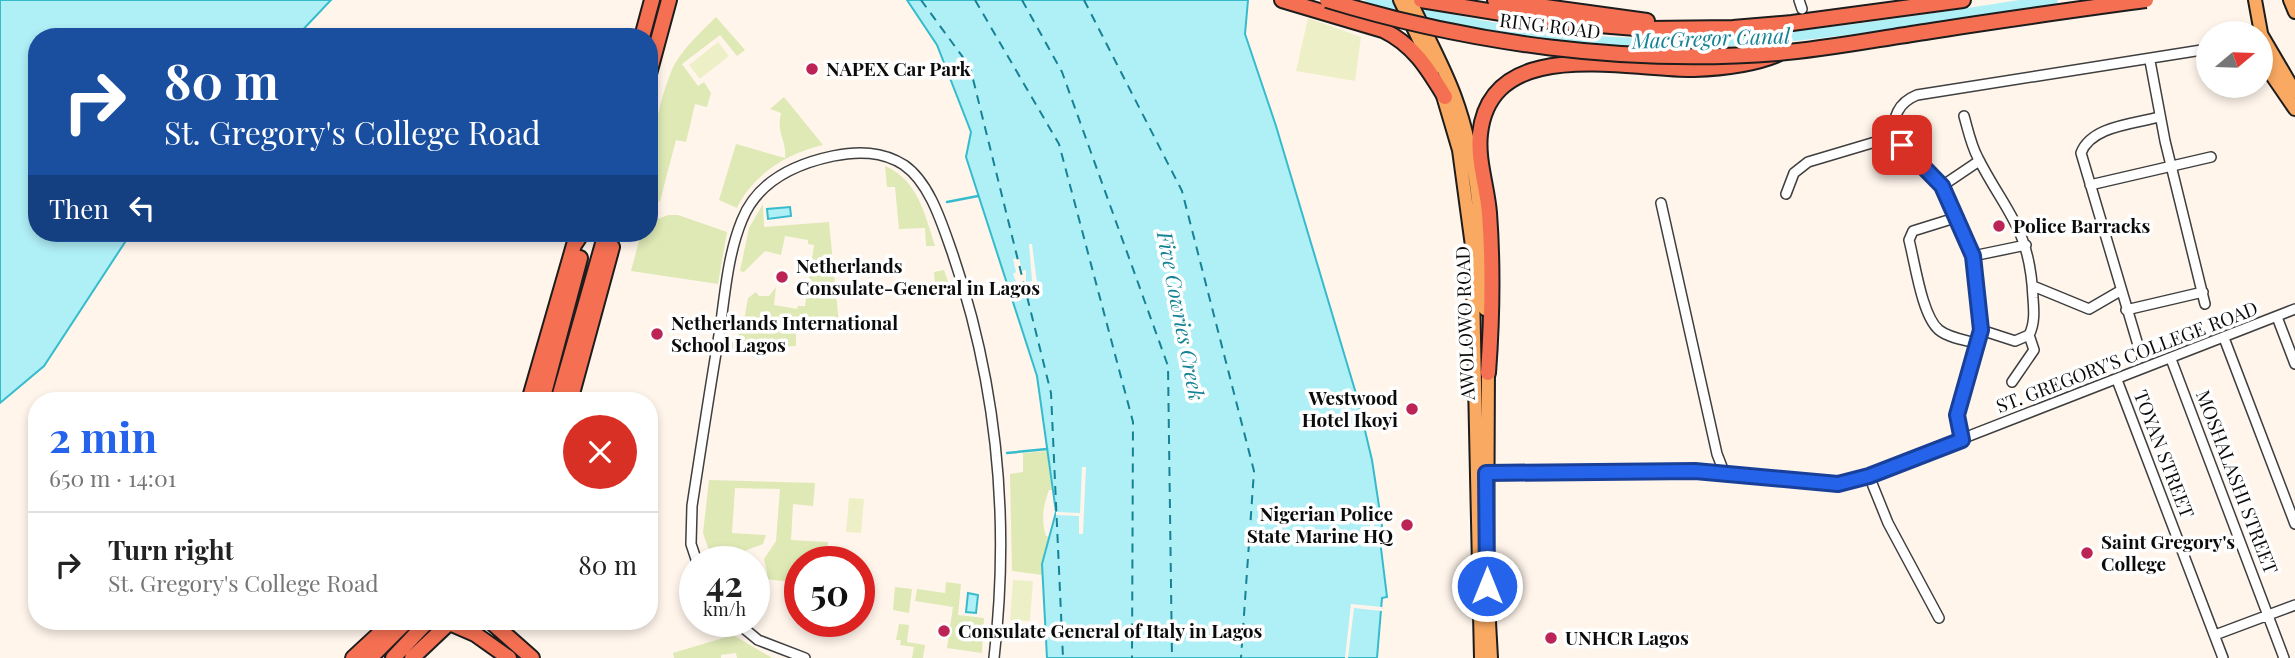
<!DOCTYPE html>
<meta charset="utf-8">
<style>
body{margin:0;font-family:"Playfair Display",serif;background:#f6f6f6;color:#222;height:100vh;display:flex;flex-direction:column;font-size:26px;white-space:nowrap}
*{box-sizing:border-box;margin:0}
p{font-size:23px;color:#767676}
.icon{flex:none;width:38px;height:38px;fill:none;stroke:currentColor;stroke-width:2;stroke-linecap:round;stroke-linejoin:round}
.map{position:relative;flex:1;overflow:hidden}
.side{position:absolute;left:28px;top:392px;width:630px;height:238px;display:flex;flex-direction:column;background:#fff;border-radius:28px;box-shadow:0 4px 10px #0003}
.side>*{flex:none}
.banner{position:absolute;left:28px;top:28px;width:630px;height:214px;border-radius:28px;box-shadow:0 4px 10px #0003;background:#1a4fa0;color:#fff;overflow:hidden}
.needle{width:46px;rotate:71deg}
.controls{position:absolute;left:2196px;top:21px;display:grid;gap:14px}
.controls a{display:grid;place-items:center;width:77px;height:77px;border-radius:50%;background:#fff;box-shadow:0 4px 10px #0003;font-size:35px}
.speed{position:absolute;left:679px;top:546px;display:flex;gap:14px;font-size:35px;font-weight:700;text-align:center}
.speed>*{display:grid;place-content:center;width:91px;height:91px;border-radius:50%;background:#fff;box-shadow:0 4px 10px #0003;line-height:1}
.speed small{font-size:18px;font-weight:400}
.speed .limit{border:10px solid #d22;background:#fff;color:#111}
.pin{position:absolute;display:grid;place-items:center;width:60px;height:60px;color:#fff;margin:-30px;border-radius:14px;box-shadow:0 4px 10px #0006}
.me{position:absolute;width:77px;margin:-38px;rotate:0deg;stroke-linejoin:round;filter:drop-shadow(0 0 5px #0008)}
.turn{display:flex;align-items:center;gap:24px;height:147px;padding:0 21px;font-size:32px}
.turn .icon{width:91px;height:91px;stroke-width:2.5}
.turn b{display:block;font-size:49px;line-height:60px}
.then{display:flex;align-items:center;height:66px;padding:0 21px;background:#0003;gap:14px;font-size:26px}
.round{display:grid;place-items:center;flex:none;width:74px;height:74px;border-radius:37px;background:#f6f6f6}
.headline{display:flex;align-items:center;justify-content:space-between;height:119px;padding:0 21px}
h1{font-size:42px;font-weight:700;line-height:52px;color:#2563eb}
ul{padding:0;list-style:none}
li{display:flex;align-items:center;gap:21px;height:105px;padding:0 21px;border-top:2px solid #e0e0e0}
li div{flex:1}
li b{display:block;font-size:26px}
li em{font-style:normal}
.map>svg:first-child{display:block}
.green{fill:#dee9b5}
.pitch{fill:#edf0c7}
.water{fill:#afeff6;stroke:#36bbcd;stroke-width:2}
.pier{fill:#fff5eb}
.lines{fill:none;stroke-linecap:round;stroke-linejoin:round}
.stream{stroke:#36bbcd;stroke-width:2.5}
.canal{stroke:#afeff6;stroke-width:10}
.ferry{stroke:#158296;stroke-width:2;stroke-dasharray:9 7;stroke-linecap:butt}
.minor-casing{stroke:#3f3f3f;stroke-width:12}
.major-casing{stroke:#1d1d1d;stroke-width:16}
.highway-casing{stroke:#1d1d1d;stroke-width:18}
.minor{stroke:#fff;stroke-width:9}
.major{stroke:#f9a961;stroke-width:12}
.highway{stroke:#f57053;stroke-width:14}
.highway-bridge-casing{stroke:#1d1d1d;stroke-width:18;stroke-linecap:butt}
.highway-bridge{stroke:#f57053;stroke-width:14}
.route-casing{stroke:#184099;stroke-width:18}
.route{stroke:#2563eb;stroke-width:12}
.poi-dot{fill:#bc2455;stroke:#fff;stroke-width:2.5}
.labels{text-anchor:middle;stroke-width:7;stroke-linejoin:round;paint-order:stroke}
.street-label{font-size:19px;fill:#0c0c0c;stroke:#fff}
.poi-label{font-size:19px;font-weight:bold;fill:#0c0c0c;stroke:#fff;text-anchor:start}
.water-label{font-size:21px;font-style:italic;fill:#158296;stroke:#fff}
</style>
<div class="map">
<svg width="2295" height="658" viewBox="0 0 2295 658">
<rect width="100%" height="100%" fill="#fff5eb"/>
<path class="green" d="M716,17l29,33 -8,6 -17,-21 -38,29 16,22 6,-4 7,11 -4,14 -12,-3 -9,38 -10,-2 -16,61 -11,6c0,-45 5,-92 22,-135 8,-20 29,-39 45,-55z
M784,97l39,48c-35,8 -70,29 -86,63l-18,-8 17,-56 49,14c2,-18 -9,-24 -4,-45l-11,-4z
M885,166c33,14 40,49 50,80h-9l-1,-18 -26,1 -4,-42h-8z
M763,204l1,23 65,-5 10,102 -43,2v20l-68,3 2,-13 8,1 1,-5h3l6,-34 8,-6 3,4h10l7,-9 -2,18 23,4 1,-3h7l9,-61 -6,-1v-4l-23,-4 -4,19 -16,-4 -21,21 -4,-1 9,-43z
M668,215h10l49,17 -9,52 -87,-13 10,-38h8v-10z
M944,270l9,26 -17,2 -2,-26z
M1047,451l5,39h-3c-6,16 -8,30 -3,46l4,1 -8,38 -30,-4 -2,-97 13,-2v-19z
M709,480l106,3 -2,23 -20,-2 -2,36 37,2 -2,20h-26v21l-35,-4 2,-7 -3,-13 12,-18 4,-52 -45,-1 -3,45 34,2 -3,9c-14,5 -38,16 -52,12l-8,-23z
M946,582l15,2 -3,31 26,3 -2,35 -35,-5 6,-41 -38,-6 2,-12 28,4z
M895,587l17,2 -3,24 -16,-3z
M899,624l10,1 -2,17 18,3 -2,13h-11l2,-11 -14,-2 1,-5h-5z
M733,635l39,23h-35l-1,-5 -15,2v3h-47l-1,-5z"/>
<path class="pitch" d="M1308,18l53,19 -6,44 -59,-10z
M718,42l11,14 -29,23 -11,-14z
M849,498l15,1 -3,34 -15,-1z
M1013,580l20,1 -3,40 -20,-1z"/>
<path class="water" d="M0,0h331l-35,37h-259v196h94l-87,133 -44,37z
M907,0h341l-3,34 31,92 81,271 15,63 12,79 -4,1 7,57 -5,1 -5,60h-330l-5,-94 14,-52 -19,-136 -71,-219 5,-25 -34,-87z
M790,207l1,9 -23,3 -1,-10z
M968,593l10,2 -2,18 -10,-1z"/>
<path class="pier" d="M1029,244h3l7,54 -4,1 -2,-14 -24,4 -1,-4 9,-1 -4,-10 3,-2 -3,-13 6,-1 3,13 4,-1v12l6,-1z
M1082,467h4l-3,67h-4v-18l-23,-1v-3l24,1z
M1371,506l4,26 9,2v5l-31,4 -1,-5 16,-2 3,-4 -4,-22 -18,2v-3z
M1351,604l31,3v4l-28,-3 -6,50h-3z"/>
<g class="lines">
<path class="stream" d="M947,202l31,-6
M1007,453l40,-4"/>
<path class="canal" d="M1370,0c88,22 180,42 272,43 138,2 275,-23 411,-43"/>
<path class="ferry" d="M921,0l49,67 81,326 12,265
M975,0l84,144 74,278 -1,236
M1022,0l40,72 106,294 4,292
M1084,0l98,191 72,280 -13,187"/>
<g class="minor-casing">
<path id="minor" d="M1799,0l3,9
M2150,61l15,80 40,163
M1964,116c4,14 7,29 14,42 28,55 52,70 55,140 1,12 2,26 -4,37l-14,6 -34,-11
M1892,137c2,-20 5,-34 25,-42l291,-46
M2090,185l121,-28
M1942,186l37,-25
M1786,194l8,-21 14,-11 84,-25c64,46 87,118 89,193l-24,85 5,25
M1661,203l56,251 7,18
M1958,217l-45,14 -4,9c6,23 13,76 30,90 10,8 26,10 37,13
M1973,256l53,-11
M2033,286l56,23 31,-18
M2126,310l77,-18
M2277,317l18,47
M2224,338l71,186
M2138,345l-57,-192c10,-27 53,-29 78,-36
M2171,359l113,299
M2117,380l106,278
M2012,382l22,-32 -5,-15
M1483,473l212,-2 143,13 13,-2 444,-173
M1869,476l19,47 51,95
M697,562l-6,-18 1,-38c9,-59 18,-118 28,-177 5,-36 8,-75 22,-109 15,-38 53,-56 91,-64 25,-5 49,-5 71,9 26,18 38,59 48,87 45,131 58,268 42,406
M735,621l23,19 47,18
M2215,635l80,-30"/>
</g>
<g class="major-casing">
<path id="major" d="M1400,0l33,69
M1410,0c15,33 33,64 45,97 25,68 27,141 30,212
M2255,0l6,33
M2290,0l5,12
M2261,34l34,58
M2261,50l10,24 24,35
M1441,89l18,61 13,96 9,412
M1488,365l-1,221 4,72"/>
</g>
<g class="highway-casing">
<path id="highway" d="M1282,0l101,30c31,15 45,39 62,67
M1421,0l129,21 98,8 85,-1 59,-5 171,-23
M1495,0l152,21
M642,37l10,-37
M649,74l20,-74
M1488,373c4,-54 5,-106 1,-160 -2,-26 -12,-53 -9,-79 11,-100 147,-64 214,-65 28,-1 58,-4 84,-15
M529,401l45,-156 8,-12
M542,401l38,-143
M558,401l48,-168
M570,401l42,-154
M490,621l42,37
M452,624l23,10 34,24
M353,658l40,-37
M370,658l37,-37
M393,658l35,-37
M412,658l35,-33"/>
</g>
<use href="#minor" class="minor"/>
<use href="#major" class="major"/>
<use href="#highway" class="highway"/>
<g class="highway-bridge-casing">
<path id="highway-bridge" d="M1327,0c144,44 301,65 451,53 49,-4 99,-14 147,-21 74,-12 148,-22 221,-32"/>
</g>
<use href="#highway-bridge" class="highway-bridge"/>
</g>
<g class="lines">
<g class="route-casing">
<path id="route" d="M1487,586l-1,-113 209,-2 143,13 31,-8 93,-36 -5,-25 24,-85 -8,-74 -31,-70 -40,-41"/>
</g>
<use href="#route" class="route"/>
</g>
<g class="poi-dot">
<circle cx="812" cy="69" r="7"/>
<circle cx="1999" cy="226" r="7"/>
<circle cx="782" cy="277" r="7"/>
<circle cx="657" cy="334" r="7"/>
<circle cx="1412" cy="409" r="7"/>
<circle cx="1407" cy="525" r="7"/>
<circle cx="2087" cy="553" r="7"/>
<circle cx="944" cy="631" r="7"/>
<circle cx="1551" cy="638" r="7"/>
</g>
<g class="labels">
<g class="street-label">
<text transform="translate(1550 26) rotate(7)" y="7">RING ROAD</text>
<text transform="translate(1465 323) rotate(-92)" y="7">AWOLOWO ROAD</text>
<text transform="translate(2127 357) rotate(-21)" y="7">ST. GREGORY'S COLLEGE ROAD</text>
<text transform="translate(2164 454) rotate(69)" y="7">TOYAN STREET</text>
<text transform="translate(2237 482) rotate(69)" y="7">MOSHALASHI STREET</text>
</g>
<g class="poi-label">
<text x="826" y="76">NAPEX Car Park</text>
<text x="2013" y="233">Police Barracks</text>
<text x="796" y="273">Netherlands<tspan x="796" dy="22">Consulate-General in Lagos</tspan></text>
<text x="671" y="330">Netherlands International<tspan x="671" dy="22">School Lagos</tspan></text>
<text x="1398" y="405" text-anchor="end">Westwood<tspan x="1398" dy="22">Hotel Ikoyi</tspan></text>
<text x="1393" y="521" text-anchor="end">Nigerian Police<tspan x="1393" dy="22">State Marine HQ</tspan></text>
<text x="2101" y="549">Saint Gregory's<tspan x="2101" dy="22">College</tspan></text>
<text x="958" y="638">Consulate General of Italy in Lagos</text>
<text x="1565" y="645">UNHCR Lagos</text>
</g>
<g class="water-label">
<text transform="translate(1711 39) rotate(-2)" y="7">MacGregor Canal</text>
<text transform="translate(1180 316) rotate(79)" y="7">Five Cowries Creek</text>
</g>
</g>
</svg>
<div class="controls">
<a><svg class="needle" viewBox="-14 -14 28 28"><path d="M0-13l5 13h-10z" fill="#e53935"/><path d="M0 13l5-13h-10z" fill="#767676"/></svg></a>
</div>
<div class="speed"><div>42<small>km/h</small></div><div class="limit">50</div></div>
<div class="pin" style="left:1902px;top:145px;background:#d93025"><svg class="icon" aria-label="arrive" viewBox="0 0 24 24"><path d="M6 21V4h12l-3 4 3 4H6"/></svg></div>
<svg class="me" style="left:1487px;top:586px" viewBox="-20 -20 40 40"><circle r="17" fill="#2563eb" stroke="#fff" stroke-width="3"/><path d="M0-11L8 9 0 5-8 9z" fill="#fff"/></svg>
<div class="banner">
<div class="turn"><svg class="icon" aria-label="right" viewBox="0 0 24 24"><path d="M7 20v-9h11M14 6l5 5-5 5"/></svg><div><b>80 m</b>St. Gregory's College Road</div></div>
<div class="then">Then<svg class="icon" aria-label="left" viewBox="0 0 24 24"><path d="M17 20v-9H6M10 6l-5 5 5 5"/></svg></div>
</div>
<section class="side">
<div class="headline"><div><h1>2 min</h1><p>650 m · 14:01</p></div><a class="round" style="background:#d93025;color:#fff"><svg class="icon" aria-label="close" viewBox="0 0 24 24"><path d="M6 6l12 12M18 6L6 18"/></svg></a></div>
<ul>
<li><svg class="icon" aria-label="right" viewBox="0 0 24 24"><path d="M7 20v-9h11M14 6l5 5-5 5"/></svg><div><b>Turn right</b><p>St. Gregory's College Road</p></div><em>80 m</em></li>
</ul>
</section>
</div>
